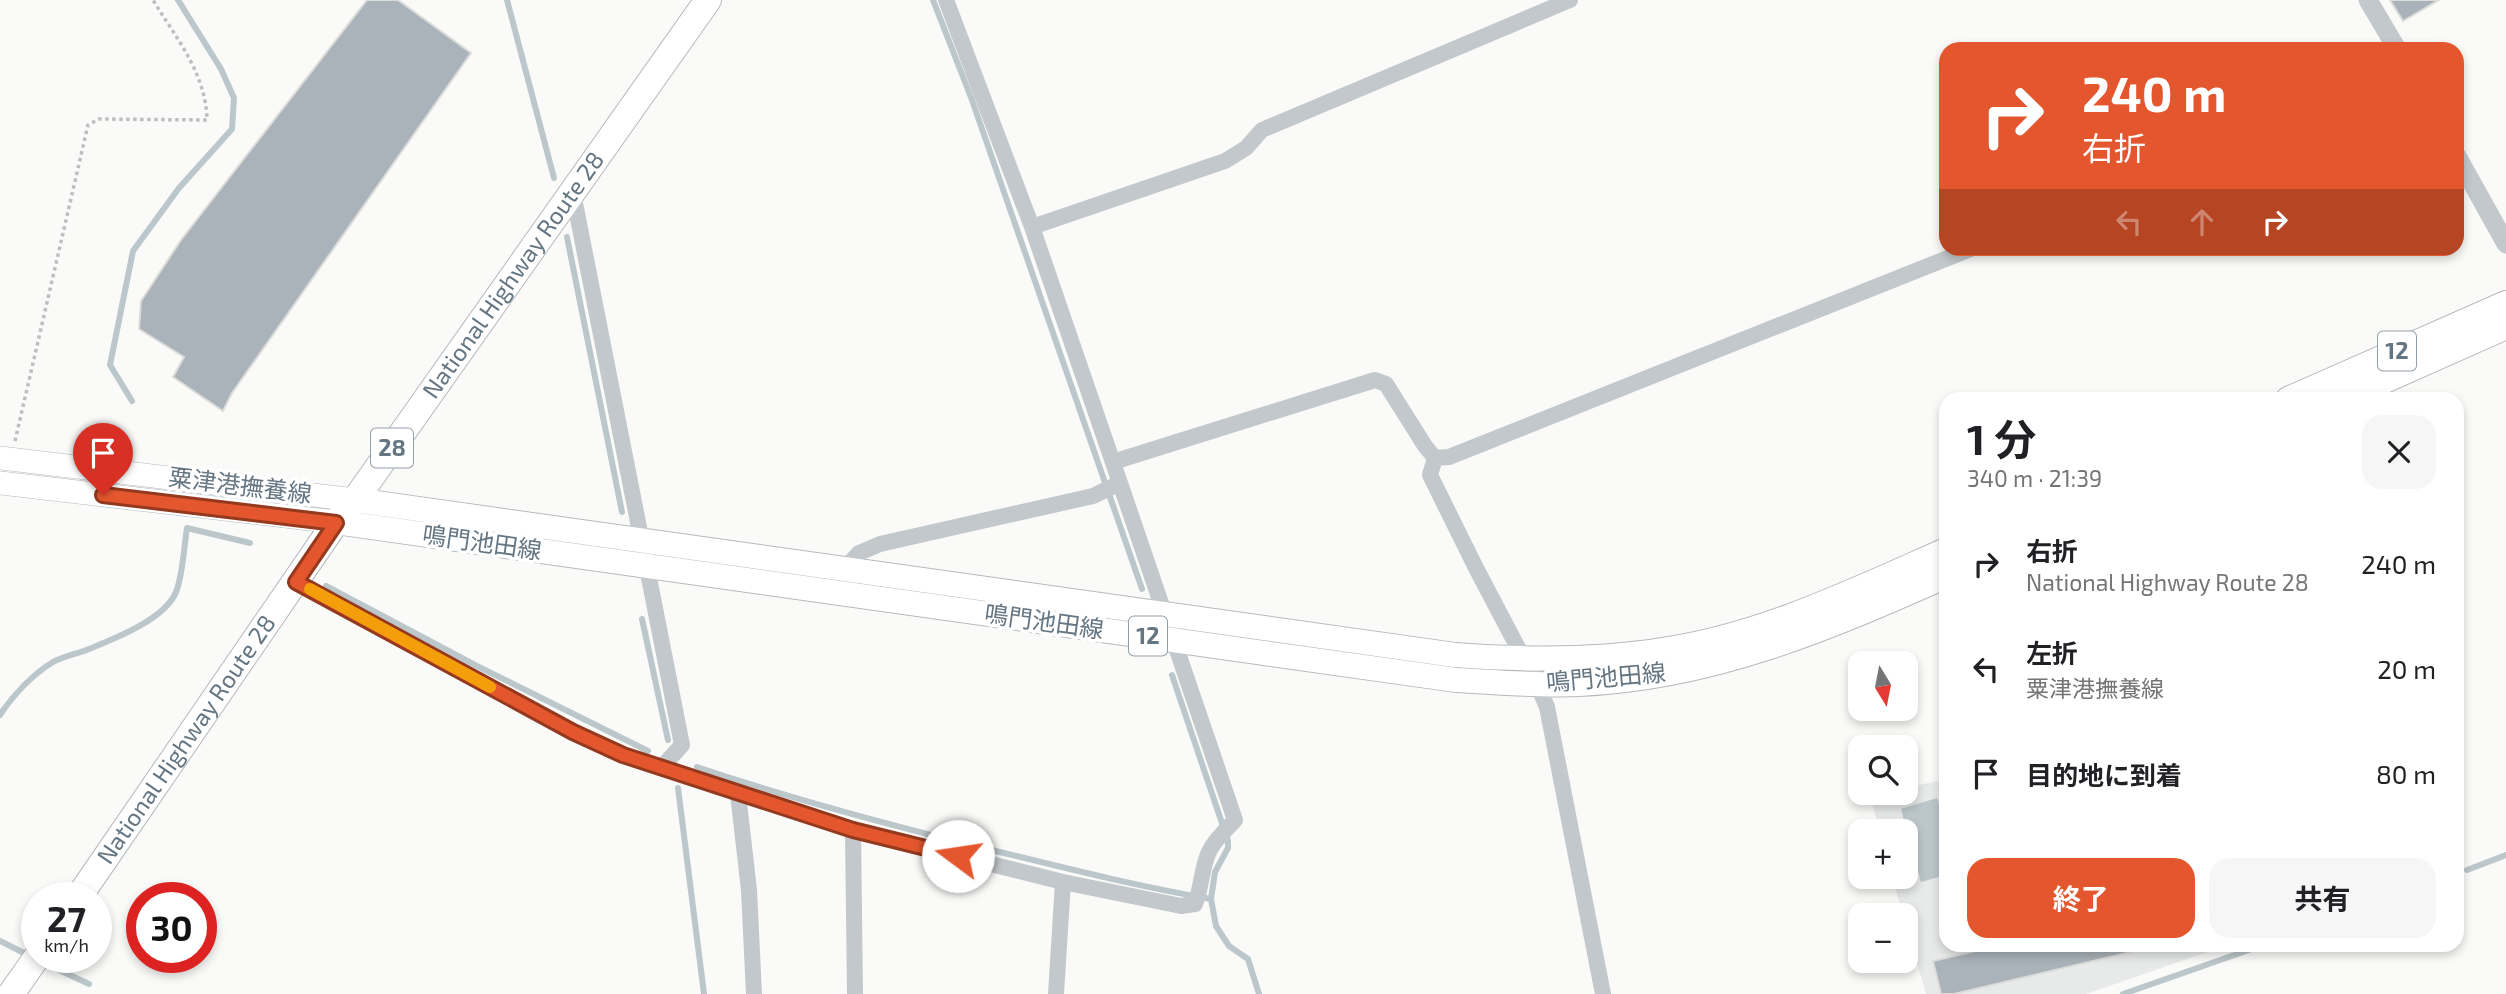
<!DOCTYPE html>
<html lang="ja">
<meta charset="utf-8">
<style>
body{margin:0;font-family:"Exo 2","Noto Sans JP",sans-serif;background:#f6f6f6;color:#202124;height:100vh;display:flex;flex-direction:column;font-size:26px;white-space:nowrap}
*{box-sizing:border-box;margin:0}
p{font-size:23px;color:#757577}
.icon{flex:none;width:38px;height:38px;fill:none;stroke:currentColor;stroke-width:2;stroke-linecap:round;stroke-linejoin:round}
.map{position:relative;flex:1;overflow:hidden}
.side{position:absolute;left:1939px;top:392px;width:525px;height:560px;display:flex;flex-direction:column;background:#fff;border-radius:21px;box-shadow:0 4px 10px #0003}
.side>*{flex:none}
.guide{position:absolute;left:1939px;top:42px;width:525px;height:214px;border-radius:21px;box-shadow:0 4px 10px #0003;background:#e4572e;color:#fff;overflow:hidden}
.needle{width:46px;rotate:170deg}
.fabs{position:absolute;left:1848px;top:651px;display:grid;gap:14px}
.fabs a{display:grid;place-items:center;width:70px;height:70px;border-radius:14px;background:#fff;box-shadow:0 4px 10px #0003;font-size:35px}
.speed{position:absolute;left:21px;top:882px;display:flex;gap:14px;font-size:35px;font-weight:700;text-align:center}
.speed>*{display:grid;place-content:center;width:91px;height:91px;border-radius:50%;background:#fff;box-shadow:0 4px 10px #0003;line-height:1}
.speed small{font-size:18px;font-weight:400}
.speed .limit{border:10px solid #d22;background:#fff;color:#111}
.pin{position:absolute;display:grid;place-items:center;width:60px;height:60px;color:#fff;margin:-72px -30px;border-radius:50% 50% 50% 0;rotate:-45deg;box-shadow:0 0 7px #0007}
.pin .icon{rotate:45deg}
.me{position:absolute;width:77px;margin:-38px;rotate:284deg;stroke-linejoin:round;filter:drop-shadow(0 0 5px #0008)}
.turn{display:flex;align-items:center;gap:24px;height:147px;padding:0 28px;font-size:32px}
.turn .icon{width:91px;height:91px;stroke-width:2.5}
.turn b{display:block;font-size:49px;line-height:60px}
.lanes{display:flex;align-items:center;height:66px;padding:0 28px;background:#0003;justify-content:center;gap:35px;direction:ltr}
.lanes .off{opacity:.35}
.round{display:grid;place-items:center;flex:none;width:74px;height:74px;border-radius:21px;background:#f6f6f6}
.headline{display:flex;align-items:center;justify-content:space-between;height:119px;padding:0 28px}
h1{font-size:42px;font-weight:700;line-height:52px}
.button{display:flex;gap:14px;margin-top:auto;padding:14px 28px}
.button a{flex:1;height:80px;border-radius:21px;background:#e4572e;color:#fff;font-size:28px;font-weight:700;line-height:80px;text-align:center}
.button a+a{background:#f6f6f6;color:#202124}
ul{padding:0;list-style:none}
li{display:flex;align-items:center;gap:21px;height:105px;padding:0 28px}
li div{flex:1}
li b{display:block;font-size:26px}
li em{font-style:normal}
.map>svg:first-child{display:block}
.built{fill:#e8e9e9}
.water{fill:#bbc7cb}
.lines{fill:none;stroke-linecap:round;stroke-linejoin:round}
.stream{stroke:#bbc7cb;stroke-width:6}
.building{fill:#aab3b9;stroke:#dcdcda;stroke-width:2}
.secondary-casing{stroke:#b3babf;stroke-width:24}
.primary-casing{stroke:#b5babe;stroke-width:26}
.trunk-casing{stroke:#b4b9bd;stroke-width:28}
.path{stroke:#bbbfc2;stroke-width:3.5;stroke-dasharray:3.5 3.5;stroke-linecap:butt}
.minor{stroke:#c3c8cc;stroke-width:16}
.tertiary{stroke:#c3c8cc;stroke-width:19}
.secondary{stroke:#fff;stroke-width:23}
.primary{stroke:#fff;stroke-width:24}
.trunk{stroke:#fff;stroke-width:26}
.route-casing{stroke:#94391e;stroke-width:18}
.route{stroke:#e4572e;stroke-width:12}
.slow{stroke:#f59e0b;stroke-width:12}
.labels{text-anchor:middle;stroke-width:7;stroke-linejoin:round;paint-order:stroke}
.shield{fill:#fff;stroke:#939fa8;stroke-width:2}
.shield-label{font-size:23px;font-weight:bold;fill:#657683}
.street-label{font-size:24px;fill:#657683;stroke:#fff}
</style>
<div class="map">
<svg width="2506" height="994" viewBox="0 0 2506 994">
<rect width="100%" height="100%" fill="#fafaf8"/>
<path class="built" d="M1946,779v166h282l-142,49h-160l-20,-68v-11h-3l-11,-38h14v-46h-26l-8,-28 15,-4 -1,-6h20v-5z"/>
<path class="water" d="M1937,798l9,33v44l-25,7 -20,-73z"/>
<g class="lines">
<path class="stream" d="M507,0l47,178
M933,0l39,100 170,489
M567,237l55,275
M132,401l-22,-36 23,-114 46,-63 53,-59 2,-31 -13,-29 -43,-69
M326,586l149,79 173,86
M642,619l26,121
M1172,675l56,166v7l-13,24 -4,27 5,27 13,20 19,13 11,35
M0,715c13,-20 33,-41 53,-53 11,-6 24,-8 36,-13 27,-11 76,-30 87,-57 7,-17 8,-46 11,-64l63,15
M697,767c101,34 203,61 307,86 69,17 137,34 207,46
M678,788l26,206
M2467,870l39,-15
M0,941l30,15
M40,961l49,23
M2123,994l140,-49"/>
</g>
<path class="building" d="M367,0h31l73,53 -239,340 -9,18 -50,-34 11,-20 -45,-28 2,-28 40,-61z
M2390,0h49l-36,21z
M2001,945h159l-206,49h-13l-8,-33z"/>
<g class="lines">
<g class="secondary-casing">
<path id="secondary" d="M0,458l355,42
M0,483l336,39"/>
</g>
<g class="primary-casing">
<path id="primary" d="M2288,399l218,-96
M2344,399l162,-72
M355,500l1100,155c69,5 138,6 207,-5 99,-14 193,-60 284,-100
M336,522l1120,158c41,2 82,6 123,4 133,-6 248,-55 367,-108"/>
</g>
<g class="trunk-casing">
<g id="trunk">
<path id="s1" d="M78,898l258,-376 19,-22 353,-500"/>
<path d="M11,994l26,-37"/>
</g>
</g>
<path class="path" d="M15,441l73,-316 11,-6 108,1c-1,-47 -31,-82 -54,-120"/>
<path class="minor" d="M573,193l109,552 -21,23
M1032,227l193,-66 21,-13 16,-18 308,-130
M1435,458l14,-1 524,-209
M1435,458l-5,17 46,93 61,116 10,23 56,287
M1113,462l262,-82 11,4 39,62 10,12
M845,568l14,-15 21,-9 213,-48 27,-13 -88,-256 -86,-227
M296,582l277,150 50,23 230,75 2,164
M738,794l11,96 5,104
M853,830l210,52 118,24 14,-2c6,-15 6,-29 11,-44 4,-16 19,-29 29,-40l-115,-337
M1056,994l7,-112"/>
<path class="tertiary" d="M2368,0l29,49
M2457,156l49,88"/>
<use href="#secondary" class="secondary"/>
<use href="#primary" class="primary"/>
<use href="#trunk" class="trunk"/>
</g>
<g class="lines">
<g class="route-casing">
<path id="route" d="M103,495l233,28 -40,59 277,150 50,23 230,75 105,26"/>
</g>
<use href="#route" class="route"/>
<path class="slow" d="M310,589l180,98"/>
</g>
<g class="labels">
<g class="shield">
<rect x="2378" y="331.5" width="38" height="39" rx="5"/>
<rect x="371" y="428.5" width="42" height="39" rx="5"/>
<rect x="1129" y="616.5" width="38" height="39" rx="5"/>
</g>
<g class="shield-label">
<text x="2397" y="359">12</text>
<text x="392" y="456">28</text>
<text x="1148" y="644">12</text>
</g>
<g class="street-label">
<text dy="8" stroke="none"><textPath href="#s1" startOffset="760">National Highway Route 28</textPath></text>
<text transform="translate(240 486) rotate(7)" y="8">粟津港撫養線</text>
<text transform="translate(482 543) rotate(8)" y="8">鳴門池田線</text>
<text transform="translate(1044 622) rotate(8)" y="8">鳴門池田線</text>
<text transform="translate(1606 678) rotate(-5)" y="8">鳴門池田線</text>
<text dy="8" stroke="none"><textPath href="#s1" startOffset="192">National Highway Route 28</textPath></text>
</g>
</g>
</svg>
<div class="fabs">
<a><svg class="needle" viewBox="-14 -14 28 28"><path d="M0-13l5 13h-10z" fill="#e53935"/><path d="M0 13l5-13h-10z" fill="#757577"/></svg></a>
<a><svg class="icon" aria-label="search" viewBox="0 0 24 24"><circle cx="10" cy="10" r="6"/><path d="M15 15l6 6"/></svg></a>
<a>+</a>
<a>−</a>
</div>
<div class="speed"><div>27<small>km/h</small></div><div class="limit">30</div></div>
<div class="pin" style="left:103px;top:495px;background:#d93025"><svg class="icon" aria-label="arrive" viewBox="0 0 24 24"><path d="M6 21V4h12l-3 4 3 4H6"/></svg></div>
<svg class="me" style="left:958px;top:856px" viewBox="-20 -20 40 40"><circle r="19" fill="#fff"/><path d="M0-13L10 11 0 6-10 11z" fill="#e4572e"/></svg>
<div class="guide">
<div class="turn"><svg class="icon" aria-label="right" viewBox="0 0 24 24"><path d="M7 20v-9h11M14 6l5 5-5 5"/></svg><div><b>240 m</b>右折</div></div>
<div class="lanes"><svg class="icon off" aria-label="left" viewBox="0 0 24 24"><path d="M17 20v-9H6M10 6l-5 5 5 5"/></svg><svg class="icon off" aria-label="ahead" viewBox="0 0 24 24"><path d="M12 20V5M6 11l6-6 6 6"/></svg><svg class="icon" aria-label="right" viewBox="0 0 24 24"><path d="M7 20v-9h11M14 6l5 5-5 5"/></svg></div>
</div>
<section class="side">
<div class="headline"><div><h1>1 分</h1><p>340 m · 21:39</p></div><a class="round"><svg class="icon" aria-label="close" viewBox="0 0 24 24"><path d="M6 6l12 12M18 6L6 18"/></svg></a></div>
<ul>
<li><svg class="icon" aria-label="right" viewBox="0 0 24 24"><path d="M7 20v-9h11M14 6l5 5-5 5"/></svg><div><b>右折</b><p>National Highway Route 28</p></div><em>240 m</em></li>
<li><svg class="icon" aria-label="left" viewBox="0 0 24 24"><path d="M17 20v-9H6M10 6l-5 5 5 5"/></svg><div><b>左折</b><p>粟津港撫養線</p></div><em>20 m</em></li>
<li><svg class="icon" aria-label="arrive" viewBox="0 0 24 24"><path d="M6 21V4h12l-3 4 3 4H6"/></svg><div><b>目的地に到着</b></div><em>80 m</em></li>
</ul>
<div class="button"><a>終了</a><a>共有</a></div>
</section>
</div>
